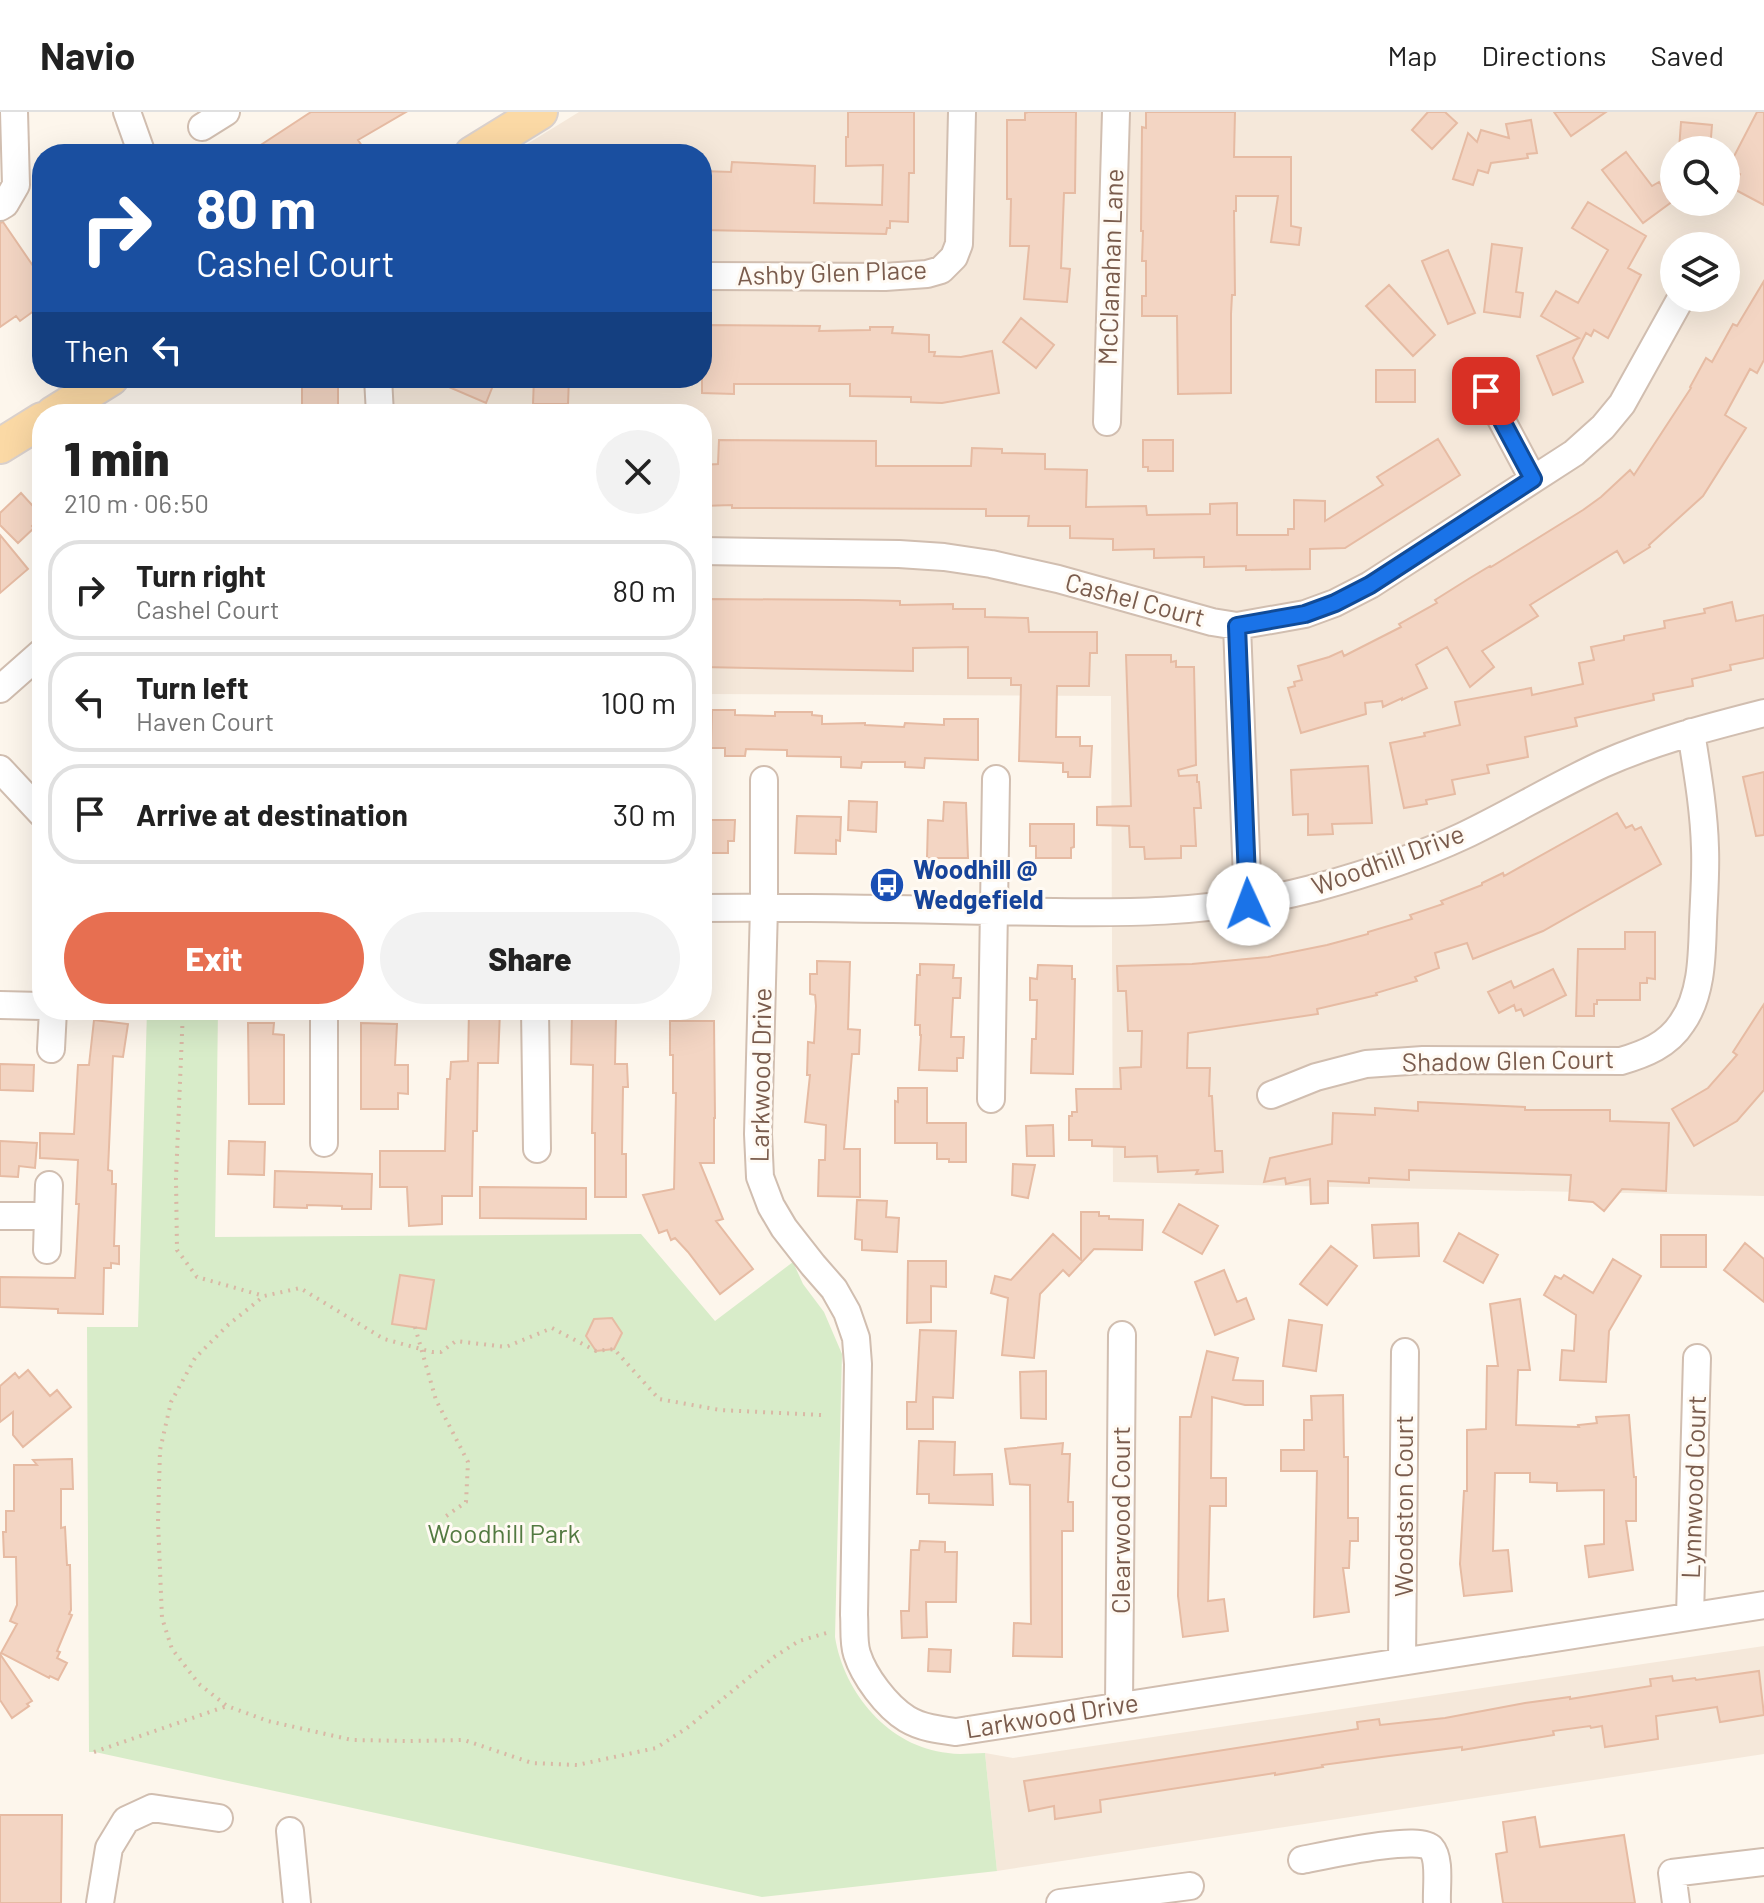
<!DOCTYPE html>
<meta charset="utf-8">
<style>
body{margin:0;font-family:Barlow,sans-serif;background:#f2f2f2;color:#222;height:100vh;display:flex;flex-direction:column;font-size:30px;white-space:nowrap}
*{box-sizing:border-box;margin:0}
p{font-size:26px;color:#767676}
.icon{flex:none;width:44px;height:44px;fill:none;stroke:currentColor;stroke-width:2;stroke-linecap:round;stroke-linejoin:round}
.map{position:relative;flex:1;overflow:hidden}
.details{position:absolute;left:32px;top:292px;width:680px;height:616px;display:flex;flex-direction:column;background:#fff;border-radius:32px;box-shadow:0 8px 32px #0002}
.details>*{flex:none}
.hud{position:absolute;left:32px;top:32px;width:680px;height:244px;border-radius:32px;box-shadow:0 8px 32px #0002;background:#1a4fa0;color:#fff;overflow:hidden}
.buttons{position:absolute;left:1660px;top:24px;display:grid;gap:16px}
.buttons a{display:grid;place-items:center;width:80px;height:80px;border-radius:50%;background:#fff;box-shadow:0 8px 32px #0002;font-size:40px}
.pin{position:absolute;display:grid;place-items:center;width:68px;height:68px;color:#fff;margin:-34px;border-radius:16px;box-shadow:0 4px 12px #0006}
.me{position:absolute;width:88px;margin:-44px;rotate:358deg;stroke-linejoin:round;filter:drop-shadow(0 0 6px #0008)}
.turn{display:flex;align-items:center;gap:28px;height:168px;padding:0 32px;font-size:36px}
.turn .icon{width:104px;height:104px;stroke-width:2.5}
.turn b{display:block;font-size:56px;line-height:68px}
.then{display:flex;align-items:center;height:76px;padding:0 32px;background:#0003;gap:16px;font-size:30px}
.round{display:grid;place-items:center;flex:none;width:84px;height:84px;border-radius:42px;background:#f2f2f2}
.headline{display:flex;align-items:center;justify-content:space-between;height:136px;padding:0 32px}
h1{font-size:48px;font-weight:800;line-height:60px}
.cta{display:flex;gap:16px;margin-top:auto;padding:16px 32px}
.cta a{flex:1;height:92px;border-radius:48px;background:#e76f51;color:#fff;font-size:32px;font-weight:800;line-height:92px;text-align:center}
.cta a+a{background:#f2f2f2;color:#222}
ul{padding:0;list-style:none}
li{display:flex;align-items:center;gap:24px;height:100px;margin:0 16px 12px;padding:0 16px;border:4px solid #e0e0e0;border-radius:32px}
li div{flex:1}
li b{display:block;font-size:30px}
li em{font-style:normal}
header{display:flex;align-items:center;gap:48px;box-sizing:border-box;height:112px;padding:0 40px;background:#fff;border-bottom:2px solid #e0e0e0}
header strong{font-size:38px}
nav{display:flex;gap:44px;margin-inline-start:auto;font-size:28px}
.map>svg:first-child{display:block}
.residential{fill:#f5e8da;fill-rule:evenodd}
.green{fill:#d8ecc9}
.building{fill:#f3d5c3;stroke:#e6bba3;stroke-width:2}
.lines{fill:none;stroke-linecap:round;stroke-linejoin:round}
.minor-casing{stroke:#d1beb0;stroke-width:30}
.major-casing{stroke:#dad1cd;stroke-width:38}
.path{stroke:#d9b8a5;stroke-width:4;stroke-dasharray:2 6;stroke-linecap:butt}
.minor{stroke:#fff;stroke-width:26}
.major{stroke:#fbd9a5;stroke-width:34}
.route-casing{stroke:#114b97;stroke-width:20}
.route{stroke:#1a73e8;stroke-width:14}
.labels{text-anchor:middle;stroke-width:6;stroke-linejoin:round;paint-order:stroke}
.street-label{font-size:26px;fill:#7a5c4d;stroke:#fffaf3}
.transit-label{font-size:26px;font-weight:bold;fill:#164399;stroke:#fffaf3;text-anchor:start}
.park-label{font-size:26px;fill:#537a41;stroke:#fffaf3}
</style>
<header>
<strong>Navio</strong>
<nav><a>Map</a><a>Directions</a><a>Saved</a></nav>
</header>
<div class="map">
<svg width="1764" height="1791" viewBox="0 0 1764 1791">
<rect width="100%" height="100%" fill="#fdf6ec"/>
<path class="residential" d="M579,0h1185v1084l-651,-14 -2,-486 -409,-2v-280h-317v-36h317v-224h-191zM1674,38h52v52h-52zM1674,134h52v52h-52z
M1764,1534v108l-767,117 -12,-118 28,5z"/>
<path class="green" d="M147,898h71l-3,227 426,-3 74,87 78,-59 10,22 21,28 18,42 -7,283c9,56 54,110 113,116 12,2 25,0 37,0l12,118 -235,26 -667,-145h-6l-2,-425h51z"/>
<path class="building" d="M311,0h95l-48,28 4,6 -12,8h-103z
M848,0h66v61h-5l-1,49 -18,-1v7h-3l-1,6 -184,-4v-59l29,1 1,-10 83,4 -1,37 68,2 1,-40 -37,1v-29h2z
M1028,0h48l-1,81h-11l-3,75 9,1 -3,33 -43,-3 5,-53h-19l1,-47h-4v-79h18v-7z
M1146,0h89l-1,45h57v69l10,2 -2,17 -28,-3 7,-46h-42v15h-2l1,84h-3l-1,19v79l-53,1 -1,-78h-35v-20h4v-35h-4l1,-30h-2l1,-104 4,1z
M1428,0h17l12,11 -25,26 -20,-19z
M1554,0h52l-35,24z
M1757,0h7v93l-32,-17 8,-14 -5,-3 2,-4 -7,-3z
M1531,8l6,33 -10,1 1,4 -37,5 -3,10 -10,-3 -5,15 -20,-6 15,-46 9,9 4,-12 28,8 -3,-14z
M1681,10l31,3 -2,25h-31z
M1626,40l26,34 7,-4 14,19 -30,22 -41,-53z
M1588,90l58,34 -18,32 13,7 -33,63 -14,-8 -3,6 -5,-3 -13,25 10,24 -30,13 -16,-39 42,-18 -38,-22 15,-25 22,12 30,-53 -36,-22z
M3,110l39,57v26l-22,16 -4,-5 -16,11v-104z
M1492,132l30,4 -6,44 7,1 -3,24 -36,-5z
M1448,138l27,63 -27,11 -26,-63z
M1764,169v79l-7,13 -7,-4 -25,46 21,13 -43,68 -54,49 1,2 -26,16 -7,-12 -87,54 8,11 -56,35 12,16 -24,20 -23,-40 -31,18 11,23 -25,12v-2l-19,9 -1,-6 -17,2 1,11 -65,19 -13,-45 7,-2 -1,-4 8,-2 -4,-14 31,-9 13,-6 2,5 57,-29 -2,-3 38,-21 -2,-3 35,-22 20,-12 1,1 92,-57 18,-13 29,-27 4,5 57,-87 -1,-1 16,-29 6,4 21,-38 4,2z
M1389,173l46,50 -22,21 -47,-50z
M1021,206l33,27 -18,23 -33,-26z
M702,213l118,1 -1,5 51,-1v-3h23l-1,6 37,2v17h6l-1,4 27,1 31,-6 7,42 -57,10 -31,-1v-5l-61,-1v-12h-116v10l-32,-1z
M1376,258h39v32h-39z
M314,266h24v36h-36v-33h12z
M428,266h68l-10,25z
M534,266h35l-1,26h-35z
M1438,327l22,36 -115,73 -35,1v20l-64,1v-4l-42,1v-10l-50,1v-9l-41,1v-11l-43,-1v-12h-42l1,-10h-43v-7l-221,-1h-33v-3l-30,1v-41l16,-1 1,-24 157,1v25h95l1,-18 30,1v4l43,1v15l42,1 -1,37 60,-1 1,9 63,-1v-10l27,-1v32h51v-6h6v-29l31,1v20l58,-36 -6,-8z
M1143,328h30v31h-25v-4h-5z
M21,381l21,23 -10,10 2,2 -16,15 -18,-18v-12z
M0,423l28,34 -28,24z
M706,487l152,1 42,1v4l53,-1v5h32v8l43,1 1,14h68v21h-7l-1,33h-32l-1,51h24v9h12l-2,31h-22v-5h-5v-9l-44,-2 2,-76h-10v-7h-43v-31l-55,1v23l-211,-4v-46h4z
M1732,490l4,19 28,-6v43l-34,7 1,5 -39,9 1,7 -40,8 1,6 -79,18 2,8 -52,11 3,20 -41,8 2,8 -37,7 3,14 -29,6 1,4 -23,4 -14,-65 35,-7 -1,-3 36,-8 -5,-23 76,-14 1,7 51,-11 -4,-21 15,-3 -3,-13 33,-7v-4l41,-8 -1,-7 41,-8 -1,-4z
M1126,543h45v7l5,-1v6h18l2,98 -18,5 1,6 18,-1v7h2l2,26h-7l2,38h-15v12l-36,1 -1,-12h-14l-1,-21 -32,-1v-18l34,-1z
M712,598h23v5l40,1v-4h37v3l10,1v8l43,-1v2l39,2 1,-4 39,2v-6h34v41l-53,-2 -1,10 -19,-1v-5h-43l-1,6 -20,-1v-10l-54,-1v-6l-41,-1 -1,7h-20v-8h-14z
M1368,654l4,57 -40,1 1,10 -25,1v-21l-15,1 -2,-45z
M1764,660v63l-8,1 -13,-59z
M849,689l28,1 -1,30 -28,-2z
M944,690l22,1 2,55h-41l1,-38 15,1z
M1617,701l9,15 6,-3 3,5 6,-3 20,37 -118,67 -70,28 -6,-16 -32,10 4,15 -24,9 2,4 -41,12 1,2 -60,14 1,5 -130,19 -1,35h23l-1,28h3l3,55h7l1,21 -27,2 2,-4 -40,2 -1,-16 -32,1v-10l-33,-1v-6h-23v-24h3v-4h5l-1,-23h45l-1,-21 21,-1 1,-36h-14l-2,-40h-8l-1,-25 75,-2 76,-7 59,-12 41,-11v-2l44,-13 -2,-4 33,-11 -2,-3 41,-16v-2l21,-10 1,3z
M797,704l44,1 -1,24 -4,-1v14l-41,-1z
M702,708h33l-1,21h-6v12h-26z
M1030,712h44v23l-3,1v10h-35v-12h-6z
M1625,820h30v47l-8,-1v5h-7v17h-43v4h-3v12h-18l2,-67h47z
M817,849l33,1 -2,67 12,1 -1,24h-7l-8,95h16v48l-42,-1 1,-36h6l1,-35 -21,-3 5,-47h-3l1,-33 6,1 2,-37 -1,-11 -5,-1v-20h7z
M920,852l34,1 -1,13h8l-1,20h-7l-2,39h13l-1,21h-6v13l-38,-1 2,-35h-1v-10h-5l2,-50h3z
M1038,853l34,1v13h3l-2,95 -42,-1 1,-34h4l1,-39h-7v-22l7,1z
M1553,857l13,26 -42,21 -3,-7 -5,2 -2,-6 -15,8 -11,-21 23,-11 3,7z
M1764,892v86l-27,31 -43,25 -22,-37 36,-21 29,-33 -4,-3z
M469,898h31l-2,53h-20l-1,68h-4l-1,65h-30v28l-33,2 -2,-39h-27v-36h65l2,-72h3l1,-17 17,-1z
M572,898h31v6l13,1 -1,47h12l1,23h-5l-1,67h4v43h-31v-64h-3l1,-68 -22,-1z
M94,908l34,4 -5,33 -10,-1 -5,114 4,1v13h4l-2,62h5v18l-8,-1v5h-7l-1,46 -45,-1v-4l-58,-2v-30l75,1 4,-74h-3l2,-44 -38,-2v-25l34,1 4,-69h11z
M670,909h44l1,97h-1v45h-14l23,56 -7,2 37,48 -33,25 -32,-42 -13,-14 -4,2 -4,-10 -8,3 -16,-38 31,-6 2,-96h-3v-38h-3z
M248,911h26l-1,11 11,1v69h-35z
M361,911l36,1 -2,41h13v29l-10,-1v16h-37z
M0,952l34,1 -1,26 -33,-1z
M898,976h29v35h39v39h-17v-3h-12v-16h-42v-42l3,1z
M1418,990l107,5v3h85v11l59,2 -3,68 -44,-2 -18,22 -11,-9 -24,-2 2,-25 -162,-5v10l-40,-2v5l-41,-2v22l-17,1 -1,-25 -24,5 -1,-6 -21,4 6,-24 62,-14 1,-31 42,2v-7l43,3z
M1053,1013l1,31h-27l-1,-30z
M0,1029l37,2 -2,25 -16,-2 -1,11 -18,-1z
M229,1029l36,1 -1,33 -36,-1z
M1013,1052l22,1 -7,33 -16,-3z
M275,1059l97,3 -1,35h-29v-3l-35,-1v3l-33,-1z
M480,1075l106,1v31l-106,-1z
M857,1088l30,1 -1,16 13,1 -2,34 -35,-2v-10l-7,-1z
M1179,1092l39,22 -16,28 -39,-22z
M1081,1100h18v4h10v3l34,1 -1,30 -48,-1 -25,27 -6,-6 -23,24 -6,64 -32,-3 6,-57 -17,-5 4,-17 16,4 42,-46 28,26z
M1418,1111l1,33 -45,2 -2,-33z
M1459,1121l39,22 -15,28 -39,-22z
M1661,1123h45v32h-45z
M1745,1131l19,16v43l-40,-32z
M1331,1134l26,20 -30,39 -27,-21z
M1613,1147l28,17 -32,55 -3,51 -46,-2 2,-30 12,1 2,-36 -32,-20 11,-19 6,3 3,-4 29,18z
M908,1149h38v26l-15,-1v36l-24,1z
M1224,1158l13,32 9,-4 8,21 -39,16 -20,-53z
M400,1163l34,5 -8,49 -34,-5z
M1520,1187l10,71h-12l-2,55 63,2 -1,-2 19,-2 -1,-6 33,-2 5,62h2v44h-10l7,49 -44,7 -4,-31 19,-2v-54l-47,1v-8l-27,-1v-9h-35l-2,78 15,-1 4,41 -48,5 -4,-32 4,-73h3v-61l19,-1 1,-63h11l-8,-62z
M612,1206l10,15 -8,16 -18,2 -10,-15 8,-17z
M1289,1208l33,5 -6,46 -33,-5z
M920,1218l36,1 -3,67 -20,-1v32h-26v-27h9z
M1207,1239l31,7 -5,22 30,1v24h-18l-33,-8 -1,81h15v28h-16l-2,95 16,-2 4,32 -45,6 -5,-41 2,-179h11z
M28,1258l22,26 7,-6 14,17 -48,40 -10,-12v-23l-13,10v-36l15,-13 4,5z
M1046,1259v48l-25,-1 -1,-46z
M1343,1283l1,62h4v61h10v23h-8l-1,27h-6l6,44 -35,5 3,-146h-36v-21h23v-30h8l-1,-24z
M919,1329l36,1 -1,33 38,-1 1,31 -64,-2v-9h-12z
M1063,1331l-1,11h8l-2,48h5v29h-11v126l-49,-1 1,-33 17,1 -1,-139 -20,-1 -5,-35z
M72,1347l1,30h-12v39l4,-1 2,38h3l1,45 -2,4 3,1 -15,36 3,1 -3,6 10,5 -9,17 -8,-4 -1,2 -48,-25 16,-29 -7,-3 7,-16 -1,-48h-12l-1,-25h3v-21h8v-46h23l-4,-5z
M920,1429l25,1v10h12l-1,50h-30l1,35 -25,1 -1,-27h8l2,-61h8z
M929,1537l22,1 -1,22 -22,-1z
M0,1542l32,47 -5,3 2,2 -17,12 -12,-18z
M1759,1559l5,44 -44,7 -3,-15 -61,9 2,23 -53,8 -3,-21 -11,2 -1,-2 -37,5 1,4 -92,15v-3l-73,9 -67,9 1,2 -48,8v-2l-175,27 1,12 -46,7 -1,-13 -25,5 -5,-30 334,-52 -1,-7 22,-3 1,6 65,-7 80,-15 45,-6v2l81,-13 -1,-7 22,-3 1,5 22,-3 1,2z
M0,1703h62l-1,88h-61z
M1535,1705l5,30 84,-12 11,68h-132l-7,-49 11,-2 -4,-30z"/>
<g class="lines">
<g class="minor-casing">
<path id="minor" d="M127,0l15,42
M202,15l24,-15
M0,95l5,-3 11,-19 -2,-73
M702,164l183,1 42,-3 14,-4 13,-13 5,-13 3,-132
M378,266l2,36
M1486,279l47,88
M1107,310l9,-310
M702,439l197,3 45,3 47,7 67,15 154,43 25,4 68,-12 30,-11 35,-18 204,-132 29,-26 19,-23 59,-106
M1237,514l11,278
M0,577l42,-37
M0,657l42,45
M764,668v127l-6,227 2,43 11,29 13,22 29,37 21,24 13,23 9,26 2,26 -4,251c1,12 -1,27 3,39 7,22 29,52 50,65 15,9 33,11 49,13l808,-127
M702,796c97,-1 193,1 290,3 111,2 214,6 323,-23 51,-14 101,-30 148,-52 48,-23 92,-50 140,-72 52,-23 106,-37 161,-51
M0,893l42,1
M324,898v133
M535,898l2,139
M51,937l2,-39
M1271,983l45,-18 50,-13 57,-4 198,1c24,-7 47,-16 61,-38 20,-28 20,-68 21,-101 1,-25 3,-50 2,-74 -1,-39 -8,-78 -14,-116
M991,987l5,-320
M0,1104h48
M47,1138l2,-65
M1690,1504l7,-258
M1402,1549l3,-309
M1119,1594l3,-371
M290,1719l7,72
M1302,1748c21,-4 117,-26 129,-12 10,11 5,40 6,55
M100,1791l9,-55 17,-28 26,-12 67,10
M1060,1791l130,-17
M1676,1791l-4,-30 92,-11"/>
</g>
<g class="major-casing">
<path id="major" d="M472,42l68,-42
M53,302l58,-36
M0,334l42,-26"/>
</g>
<path class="path" d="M183,898l-7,168 1,72 20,27 67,19
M415,1215l21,73 32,62 -2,40 -24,17
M821,1303l-101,-5 -61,-11 -45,-50 -18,2 -44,-23 -46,19 -50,-6 -15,11h-9l-48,-13 -84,-51 -36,8 -36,29 -33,33 -24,44 -11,48 -2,72 4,96 10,31 27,35 28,22 41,15 84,19 57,1 55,-1 68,23 45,2 79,-17 31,-20 87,-71 25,-16 31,-9
M94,1640l133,-46"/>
<use href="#minor" class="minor"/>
<use href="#major" class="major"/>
</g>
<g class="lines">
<g class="route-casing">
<path id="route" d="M1248,792l-11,-278 68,-12 30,-11 35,-18 163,-106 -47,-88"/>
</g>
<use href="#route" class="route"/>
</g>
<defs>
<g id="bus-disc" transform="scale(1.8)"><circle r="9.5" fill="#1a4fb4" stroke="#fffaf3"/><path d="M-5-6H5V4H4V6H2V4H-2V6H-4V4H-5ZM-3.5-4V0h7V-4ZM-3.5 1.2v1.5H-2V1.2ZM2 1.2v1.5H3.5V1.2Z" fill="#fff"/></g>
</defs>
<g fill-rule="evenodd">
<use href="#bus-disc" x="887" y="773"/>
</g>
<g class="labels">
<g class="street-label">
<text transform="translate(1111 155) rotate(-88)" y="9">McClanahan Lane</text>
<text transform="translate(832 161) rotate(-2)" y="9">Ashby Glen Place</text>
<text transform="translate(1135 488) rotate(15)" y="9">Cashel Court</text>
<text transform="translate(1388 748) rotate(-20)" y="9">Woodhill Drive</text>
<text transform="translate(1508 949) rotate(-1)" y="9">Shadow Glen Court</text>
<text transform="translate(761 963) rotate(-89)" y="9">Larkwood Drive</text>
<text transform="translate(1694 1375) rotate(-88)" y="9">Lynnwood Court</text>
<text transform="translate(1404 1394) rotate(-90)" y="9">Woodston Court</text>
<text transform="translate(1121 1408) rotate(-90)" y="9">Clearwood Court</text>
<text transform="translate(1052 1604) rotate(-9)" y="9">Larkwood Drive</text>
</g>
<g class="transit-label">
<text x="913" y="767">Woodhill @<tspan x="913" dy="30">Wedgefield</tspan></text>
</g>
<g class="park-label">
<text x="504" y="1431">Woodhill Park</text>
</g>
</g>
</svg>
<div class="buttons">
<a><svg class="icon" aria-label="search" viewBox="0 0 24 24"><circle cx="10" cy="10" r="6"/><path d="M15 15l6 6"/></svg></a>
<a><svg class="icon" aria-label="layers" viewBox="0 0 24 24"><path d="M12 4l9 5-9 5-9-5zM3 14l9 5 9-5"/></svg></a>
</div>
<div class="pin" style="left:1486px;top:279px;background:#d93025"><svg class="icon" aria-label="arrive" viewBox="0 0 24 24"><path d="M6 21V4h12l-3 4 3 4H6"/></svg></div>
<svg class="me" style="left:1248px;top:792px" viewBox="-20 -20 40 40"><circle r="19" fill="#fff"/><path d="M0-13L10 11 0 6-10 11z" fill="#1a73e8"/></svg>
<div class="hud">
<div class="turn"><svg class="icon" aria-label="right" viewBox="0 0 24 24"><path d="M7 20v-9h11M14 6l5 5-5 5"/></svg><div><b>80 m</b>Cashel Court</div></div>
<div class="then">Then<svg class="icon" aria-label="left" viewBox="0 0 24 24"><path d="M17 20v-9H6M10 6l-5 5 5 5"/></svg></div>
</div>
<section class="details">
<div class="headline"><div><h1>1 min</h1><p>210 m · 06:50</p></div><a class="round"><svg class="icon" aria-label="close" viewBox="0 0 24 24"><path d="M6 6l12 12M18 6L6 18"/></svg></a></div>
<ul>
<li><svg class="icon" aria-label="right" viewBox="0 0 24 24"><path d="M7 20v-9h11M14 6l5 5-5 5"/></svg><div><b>Turn right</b><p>Cashel Court</p></div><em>80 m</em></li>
<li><svg class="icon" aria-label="left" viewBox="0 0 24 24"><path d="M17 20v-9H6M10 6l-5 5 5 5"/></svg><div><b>Turn left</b><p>Haven Court</p></div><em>100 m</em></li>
<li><svg class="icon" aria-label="arrive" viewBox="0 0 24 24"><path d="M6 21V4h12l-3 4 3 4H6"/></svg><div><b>Arrive at destination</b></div><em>30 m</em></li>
</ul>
<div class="cta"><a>Exit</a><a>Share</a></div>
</section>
</div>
